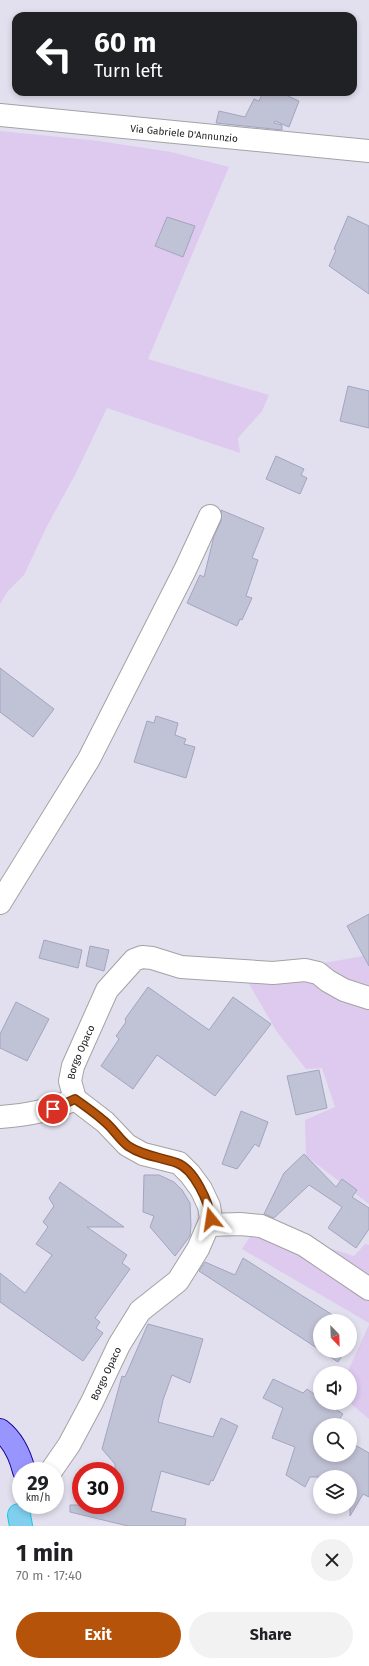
<!DOCTYPE html>
<meta charset="utf-8">
<style>
body{margin:0;font-family:"Fira Sans",sans-serif;background:#f2f2f2;color:#202124;height:100vh;display:flex;flex-direction:column;font-size:15px;white-space:nowrap}
*{box-sizing:border-box;margin:0}
p{font-size:13px;color:#757577}
.icon{flex:none;width:22px;height:22px;fill:none;stroke:currentColor;stroke-width:2;stroke-linecap:round;stroke-linejoin:round}
.map{position:relative;height:1526px;overflow:hidden}
.details{display:flex;flex-direction:column;background:#fff;flex:1}
.details>*{flex:none}
.hud{position:absolute;left:12px;top:12px;width:345px;height:84px;border-radius:12px;box-shadow:0 2px 6px #0003;background:#202124;color:#fff;overflow:hidden}
.needle{width:26px;rotate:157deg}
.tools{position:absolute;left:313px;top:1314px;display:grid;gap:8px}
.tools a{display:grid;place-items:center;width:44px;height:44px;border-radius:50%;background:#fff;box-shadow:0 2px 6px #0003;font-size:20px}
.speed{position:absolute;left:12px;top:1462px;display:flex;gap:8px;font-size:20px;font-weight:700;text-align:center}
.speed>*{display:grid;place-content:center;width:52px;height:52px;border-radius:50%;background:#fff;box-shadow:0 2px 6px #0003;line-height:1}
.speed small{font-size:10px;font-weight:400}
.speed .limit{border:6px solid #d22;background:#fff;color:#111}
.pin{position:absolute;display:grid;place-items:center;width:34px;height:34px;color:#fff;margin:-17px;border:2px solid #fff;border-radius:50%;box-shadow:0 1px 4px #0007}
.me{position:absolute;width:44px;margin:-22px;rotate:345deg;stroke-linejoin:round;filter:drop-shadow(0 0 3px #0008)}
.turn{display:flex;align-items:center;gap:14px;height:84px;padding:0 16px;font-size:18px}
.turn .icon{width:52px;height:52px;stroke-width:2.5}
.turn b{display:block;font-size:28px;line-height:34px}
.round{display:grid;place-items:center;flex:none;width:42px;height:42px;border-radius:21px;background:#f2f2f2}
.overview{display:flex;align-items:center;justify-content:space-between;height:68px;padding:0 16px}
h1{font-size:24px;font-weight:700;line-height:30px}
.cta{display:flex;gap:8px;margin-top:auto;padding:8px 16px}
.cta a{flex:1;height:46px;border-radius:24px;background:#b45309;color:#fff;font-size:16px;font-weight:700;line-height:46px;text-align:center}
.cta a+a{background:#f2f2f2;color:#202124}
.map>svg:first-child{display:block}
.farmland{fill:#dec9ef}
.building{fill:#c0c2d5;stroke:#a2a5c1}
.lines{fill:none;stroke-linecap:round;stroke-linejoin:round}
.minor-casing{stroke:#a3a3a3;stroke-width:24}
.major-casing{stroke:#140094;stroke-width:24}
.highway-casing{stroke:#15cbe5;stroke-width:24}
.minor{stroke:#fff;stroke-width:22}
.major{stroke:#9995ff;stroke-width:22}
.highway{stroke:#80cfee;stroke-width:22}
.route-casing{stroke:#753606;stroke-width:10}
.route{stroke:#b45309;stroke-width:7}
.labels{text-anchor:middle;stroke-width:4;stroke-linejoin:round;paint-order:stroke}
.street-label{font-size:10px;fill:#1c1c1c;stroke:#fff}
</style>
<div class="map">
<svg width="369" height="1526" viewBox="0 0 369 1526">
<rect width="100%" height="100%" fill="#e2e0ee"/>
<path class="farmland" d="M0,131l99,10 72,11 58,15 -81,192 121,36 -7,16 -24,27 2,15 -133,-45 -31,65 -29,53 -23,49 -17,17 -7,12z
M369,955v249l-63,-48 -1,-36 30,-13 -13,-39 -16,1 -29,-37 -36,-62 60,-3z
M253,1232l40,4 61,20 11,-12 4,1v78l-127,-74z
M369,1325v94l-19,-16v-30h-3z"/>
<path class="building" d="M263,92h16l20,9 -10,26 -14,-6 -1,2 8,2v5l-66,-7 3,-12 26,6 9,-18 5,2z
M348,216l21,10v68l-40,-28 7,-16 -2,-1z
M167,217l28,9 -12,31 -28,-11z
M348,386l21,5v37l-29,-7z
M276,456l28,13 -3,6 6,3 -7,16 -34,-15z
M221,510l43,18 -12,30 6,2 -12,36 6,2 -10,22 -2,-1 -3,7 -50,-23 13,-28 4,2 10,-41 7,-15z
M0,668l54,41 -21,28 -33,-25z
M156,716l22,7 -3,12 11,4 -2,5 11,3 -9,31 -52,-16 13,-41 7,2z
M369,914v52l-22,-40z
M44,940l38,10 -4,18 -39,-10z
M90,946l19,4 -5,21 -18,-5z
M148,987l61,43 24,-33 38,27 -56,72 -58,-41 -24,34 -32,-23 18,-27 -3,-3 10,-14 -1,-3z
M16,1002l33,17 -22,42 -27,-13v-14z
M319,1070l8,38 -31,7 -9,-39z
M241,1111l27,11 -9,25 -4,-3 -18,25 -15,-5z
M304,1154l32,33 6,-8 15,11 -5,7 17,11v21l-13,19 -28,-20 14,-21 -33,-22 -35,33 -10,-4 20,-41z
M144,1175h15l15,7 8,8 8,13 1,22 -1,11 -15,20 -25,-29 4,-11 -11,-4z
M60,1182l64,45h-37l40,28 -5,8 8,6 -35,49 5,4 -4,6 7,5 -20,28 -83,-59v-29l25,20 27,-38 -16,-11 12,-17 -5,-5 11,-16 -5,-8z
M243,1258l99,63h-22v29l-121,-79 6,-9 30,13z
M148,1324l55,15 -13,44 -18,-8 -9,25 -5,22 55,15 8,-19 17,8 -25,55 -2,-1 -2,5 -48,-14 -10,40 35,8 -1,7h-57l-58,-14v-7h45v-41l-13,-15 20,-73 3,1z
M321,1351h24l-7,11z
M273,1379l30,14 4,-4 13,9v5h7l16,11 -8,11h-15v30h30v-13l19,11v44l-6,-3 -13,22v-39h-40l-5,10 -19,-12 9,-28 -23,-9 11,-30 -20,-10z"/>
<g class="lines">
<g class="minor-casing">
<g id="minor">
<path id="s1" d="M0,115l369,36"/>
<path d="M0,903l89,-144 96,-189 25,-54"/>
<path d="M0,1117c28,-2 49,-6 75,-18"/>
<path d="M209,1225l31,-1 21,2 43,19 65,44"/>
<path id="s2" d="M51,1471l18,-26 23,-43 27,-57 21,-34 38,-30 20,-32 13,-30 -2,-13 -8,-17 -11,-15 -11,-11 -36,-9 -16,-9 -22,-23 -30,-23 -5,-18 3,-15 34,-76 27,-30 8,-3 10,1 29,9 92,6 32,-3 13,3 10,8 16,9 25,8"/>
</g>
</g>
<g class="major-casing">
<path id="major" d="M0,1430c13,10 20,25 24,41"/>
</g>
<g class="highway-casing">
<path id="highway" d="M19,1515l2,11"/>
</g>
<use href="#minor" class="minor"/>
<use href="#major" class="major"/>
<use href="#highway" class="highway"/>
</g>
<g class="lines">
<g class="route-casing">
<path id="route" d="M53,1109l22,-10c10,7 20,14 29,22 9,7 15,18 24,25 15,10 32,11 49,17 17,6 32,39 34,56"/>
</g>
<use href="#route" class="route"/>
</g>
<g class="labels">
<g class="street-label">
<text dy="4" stroke="none"><textPath href="#s1" startOffset="185">Via Gabriele D'Annunzio</textPath></text>
<text dy="4" stroke="none"><textPath href="#s2" startOffset="543">Borgo Opaco</textPath></text>
<text dy="4" stroke="none"><textPath href="#s2" startOffset="112">Borgo Opaco</textPath></text>
</g>
</g>
</svg>
<div class="tools">
<a><svg class="needle" viewBox="-14 -14 28 28"><path d="M0-13l5 13h-10z" fill="#e53935"/><path d="M0 13l5-13h-10z" fill="#757577"/></svg></a>
<a><svg class="icon" aria-label="sound" viewBox="0 0 24 24"><path d="M4 9h4l5-4v14l-5-4H4zM17 9q2 3 0 6"/></svg></a>
<a><svg class="icon" aria-label="search" viewBox="0 0 24 24"><circle cx="10" cy="10" r="6"/><path d="M15 15l6 6"/></svg></a>
<a><svg class="icon" aria-label="layers" viewBox="0 0 24 24"><path d="M12 4l9 5-9 5-9-5zM3 14l9 5 9-5"/></svg></a>
</div>
<div class="speed"><div>29<small>km/h</small></div><div class="limit">30</div></div>
<div class="pin" style="left:53px;top:1109px;background:#d93025"><svg class="icon" aria-label="arrive" viewBox="0 0 24 24"><path d="M6 21V4h12l-3 4 3 4H6"/></svg></div>
<svg class="me" style="left:211px;top:1219px" viewBox="-20 -20 40 40"><path d="M0-17L14 15 0 8-14 15z" fill="#b45309" stroke="#fff" stroke-width="4"/></svg>
<div class="hud">
<div class="turn"><svg class="icon" aria-label="left" viewBox="0 0 24 24"><path d="M17 20v-9H6M10 6l-5 5 5 5"/></svg><div><b>60 m</b>Turn left</div></div>
</div>
</div>
<section class="details">
<div class="overview"><div><h1>1 min</h1><p>70 m · 17:40</p></div><a class="round"><svg class="icon" aria-label="close" viewBox="0 0 24 24"><path d="M6 6l12 12M18 6L6 18"/></svg></a></div>
<div class="cta"><a>Exit</a><a>Share</a></div>
</section>
